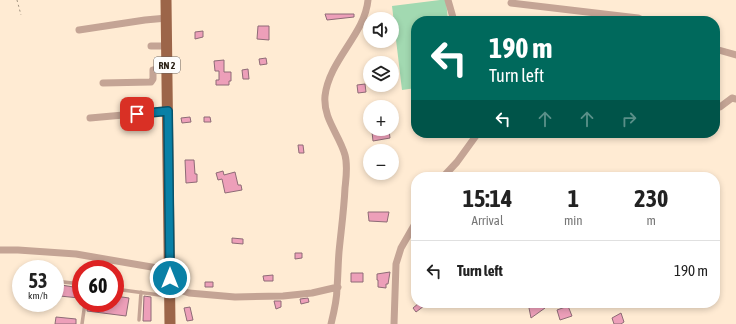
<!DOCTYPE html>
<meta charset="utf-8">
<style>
body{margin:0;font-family:"Asap Condensed",sans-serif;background:#f6f6f6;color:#222;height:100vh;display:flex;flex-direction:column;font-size:15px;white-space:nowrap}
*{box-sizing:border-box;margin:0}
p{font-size:13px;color:#767676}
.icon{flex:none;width:22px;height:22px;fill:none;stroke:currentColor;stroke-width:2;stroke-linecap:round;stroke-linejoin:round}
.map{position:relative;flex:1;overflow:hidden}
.details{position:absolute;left:411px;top:172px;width:309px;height:136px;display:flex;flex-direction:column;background:#fff;border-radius:16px;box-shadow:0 2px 6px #0003}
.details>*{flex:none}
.banner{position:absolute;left:411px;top:16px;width:309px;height:122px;border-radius:16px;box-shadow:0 2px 6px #0003;background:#00695c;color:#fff;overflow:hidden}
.controls{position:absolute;left:363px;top:12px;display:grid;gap:8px}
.controls a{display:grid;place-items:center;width:36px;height:36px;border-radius:50%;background:#fff;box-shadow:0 2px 6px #0003;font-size:20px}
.speed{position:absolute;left:12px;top:260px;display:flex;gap:8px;font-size:20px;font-weight:700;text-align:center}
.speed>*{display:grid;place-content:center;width:52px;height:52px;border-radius:50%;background:#fff;box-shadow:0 2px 6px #0003;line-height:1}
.speed small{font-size:10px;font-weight:400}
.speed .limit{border:6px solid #d22;background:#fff;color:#111}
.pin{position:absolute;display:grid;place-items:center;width:34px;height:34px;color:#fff;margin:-17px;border-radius:8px;box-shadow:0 2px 6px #0006}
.me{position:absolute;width:44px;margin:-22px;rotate:0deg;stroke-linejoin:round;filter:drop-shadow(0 0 3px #0008)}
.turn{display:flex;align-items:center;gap:14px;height:84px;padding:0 12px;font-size:18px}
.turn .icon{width:52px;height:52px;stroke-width:2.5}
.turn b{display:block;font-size:28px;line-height:34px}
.lanes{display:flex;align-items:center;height:38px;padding:0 12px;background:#0003;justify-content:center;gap:20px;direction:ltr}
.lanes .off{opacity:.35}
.eta{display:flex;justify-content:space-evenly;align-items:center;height:68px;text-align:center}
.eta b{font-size:24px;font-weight:700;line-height:28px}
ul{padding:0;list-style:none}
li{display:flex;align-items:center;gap:12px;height:60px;padding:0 12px;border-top:1px solid #e0e0e0}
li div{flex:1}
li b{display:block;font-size:15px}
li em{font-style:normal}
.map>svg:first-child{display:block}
.green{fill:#a2d9b1}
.building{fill:#ed9fb9;stroke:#8e6b76}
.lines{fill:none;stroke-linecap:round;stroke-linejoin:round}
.path{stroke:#9f907e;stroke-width:1;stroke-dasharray:2 3;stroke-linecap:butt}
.lane{stroke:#c4a495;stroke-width:3.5}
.street{stroke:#c4a495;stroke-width:7}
.primary{stroke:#9c6549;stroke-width:11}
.route-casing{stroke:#06536c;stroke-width:10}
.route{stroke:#0980a6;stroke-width:7}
.labels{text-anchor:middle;stroke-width:3;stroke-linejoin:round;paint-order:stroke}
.shield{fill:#fcfcfc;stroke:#6a635c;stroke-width:1}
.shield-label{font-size:10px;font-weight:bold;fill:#2b2217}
</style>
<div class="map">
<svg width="736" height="324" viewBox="0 0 736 324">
<rect width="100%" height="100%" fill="#ffebd3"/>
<path class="green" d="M440,0h6l2,21h-32v67l-14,2 -10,-84z"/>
<path class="building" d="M325,14h29v3l-27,3z
M258,26h11v14l-12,-1z
M203,31v6l-8,2v-7z
M266,58l1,6 -7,1 -1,-6z
M224,60v12h7v9h-2v4h-13v-5h3v-9h-4l-1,-10z
M248,69l1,10h-6l-1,-9z
M365,84l1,8 -8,1 -1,-8z
M190,117l1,5 -9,1 -1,-5z
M204,117h6l1,5h-7z
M389,130l1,8 -17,3 -1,-9z
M298,145h5l1,8h-5z
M185,160h9l1,14h2v8l-11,1z
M223,171l1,4 11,-3 3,13h3l1,5 -17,3 -3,-14 -4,1 -2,-7z
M368,212h21l-2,10 -18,-1z
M232,238l11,1v5l-11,-1z
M295,253h7v5l-7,1z
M390,272l-2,12h-2v4l-8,-1v-7h-1v-6z
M351,273h12v9h-12z
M273,275v6h-9l-1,-5z
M205,282h8v5h-8z
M61,285l19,3 -1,10 -19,-2z
M115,296l14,2 -3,18 -39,-5 1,-8h27z
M144,296l7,1v24h-8z
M308,298l1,4 -8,2 -1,-5z
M274,301h7v6l-5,2z
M419,303h9l-12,9 -3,-4z
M528,303h15l2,5 -14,10z
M568,306l4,10 -12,4 -3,-10z
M190,307l3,13 -6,1 -3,-13z
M621,313l3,9 -3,2h-7l-2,-6z
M56,317l20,2v5h-21z"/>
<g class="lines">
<path class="path" d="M17,0l4,15"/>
<path class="lane" d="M55,281l26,3
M115,289l52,7
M139,320l2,-28
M82,324l3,-21"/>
<path class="street" d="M448,0l6,21
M511,3l127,15 6,3
M79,30l66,-10 22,-2
M151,46h16
M715,49l21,6
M103,83l48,-1 2,-3v-9l14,-2
M715,107h5l12,-9 4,1
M90,118l78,-7
M443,177l14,-15 21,-29
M0,250h18l58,4 93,16
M170,287l19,6 46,4 48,-1 29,-3 26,-6
M331,324c3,-12 6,-24 6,-36 1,-12 1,-24 2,-36 2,-21 5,-42 6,-64 1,-10 3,-22 0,-33 -6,-21 -22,-36 -20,-59 4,-36 40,-62 43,-96
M394,324l2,-60 5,-16 15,-26"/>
<path class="primary" d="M166,0l4,324"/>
</g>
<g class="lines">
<g class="route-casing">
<path id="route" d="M137,114l31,-3 2,167"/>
</g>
<use href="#route" class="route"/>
</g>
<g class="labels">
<rect class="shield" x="154" y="57" width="26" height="16" rx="3"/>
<g class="shield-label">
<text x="167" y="69">RN 2</text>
</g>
</g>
</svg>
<div class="controls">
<a><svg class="icon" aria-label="sound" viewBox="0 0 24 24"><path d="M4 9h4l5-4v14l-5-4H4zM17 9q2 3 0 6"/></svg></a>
<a><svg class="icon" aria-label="layers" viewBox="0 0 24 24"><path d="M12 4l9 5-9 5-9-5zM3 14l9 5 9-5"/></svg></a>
<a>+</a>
<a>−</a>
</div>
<div class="speed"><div>53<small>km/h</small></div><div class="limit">60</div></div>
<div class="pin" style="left:137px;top:114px;background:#d93025"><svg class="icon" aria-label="arrive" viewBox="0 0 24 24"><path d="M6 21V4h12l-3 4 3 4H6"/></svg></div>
<svg class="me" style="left:170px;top:278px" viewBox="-20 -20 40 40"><circle r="17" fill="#0980a6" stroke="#fff" stroke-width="3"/><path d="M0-11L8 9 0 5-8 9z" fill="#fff"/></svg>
<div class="banner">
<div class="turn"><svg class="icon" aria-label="left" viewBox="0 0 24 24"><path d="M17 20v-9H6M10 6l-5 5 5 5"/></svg><div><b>190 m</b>Turn left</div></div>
<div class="lanes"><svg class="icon" aria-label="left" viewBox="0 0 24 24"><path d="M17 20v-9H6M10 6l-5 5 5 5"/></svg><svg class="icon off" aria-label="ahead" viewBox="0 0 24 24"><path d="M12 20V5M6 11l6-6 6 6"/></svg><svg class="icon off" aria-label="ahead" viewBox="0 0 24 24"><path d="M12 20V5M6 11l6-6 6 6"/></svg><svg class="icon off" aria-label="right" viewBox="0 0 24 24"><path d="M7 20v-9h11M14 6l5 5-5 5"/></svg></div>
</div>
<section class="details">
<div class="eta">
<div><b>15:14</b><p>Arrival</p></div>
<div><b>1</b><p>min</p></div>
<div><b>230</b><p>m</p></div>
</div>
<ul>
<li><svg class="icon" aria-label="left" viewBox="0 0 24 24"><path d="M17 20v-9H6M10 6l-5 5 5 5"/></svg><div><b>Turn left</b></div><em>190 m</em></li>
</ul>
</section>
</div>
